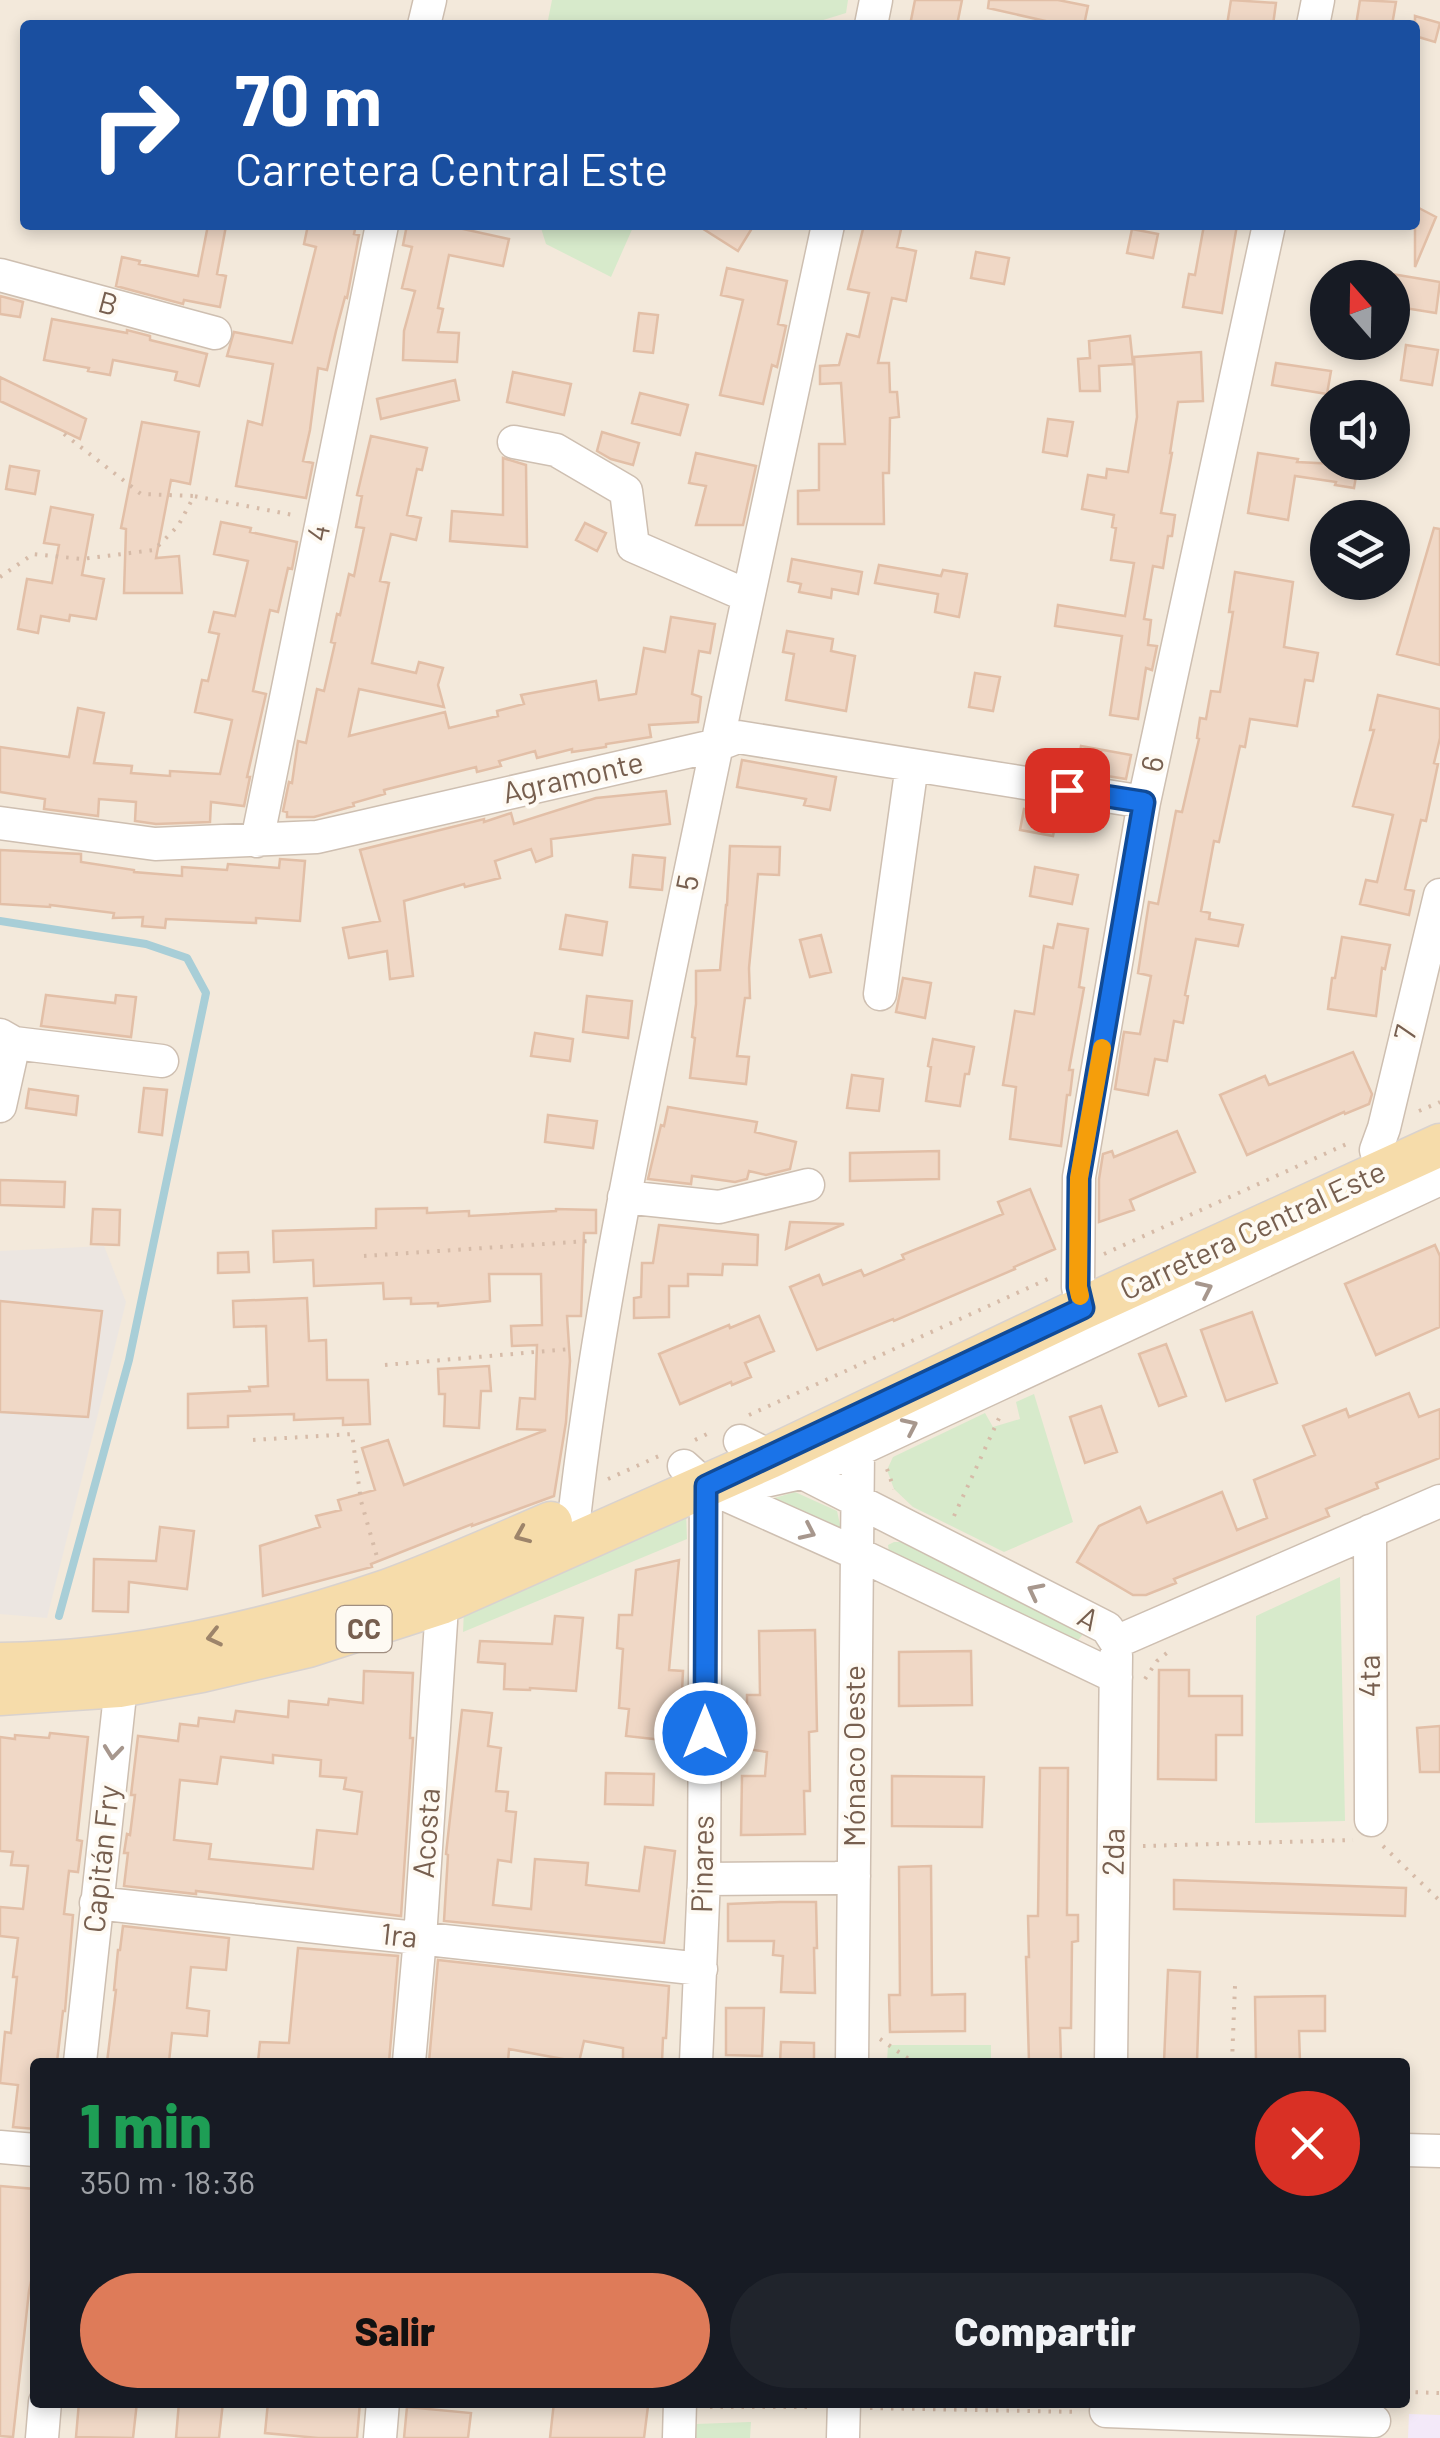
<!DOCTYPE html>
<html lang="es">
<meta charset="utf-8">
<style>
body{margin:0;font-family:Barlow,sans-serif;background:#20242c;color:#f1f3f6;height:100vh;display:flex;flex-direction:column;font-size:38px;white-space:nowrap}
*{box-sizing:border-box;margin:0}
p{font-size:32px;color:#9ea1a6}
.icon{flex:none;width:55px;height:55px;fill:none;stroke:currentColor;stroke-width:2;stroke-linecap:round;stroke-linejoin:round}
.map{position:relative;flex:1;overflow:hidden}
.side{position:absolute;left:30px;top:2058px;width:1380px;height:350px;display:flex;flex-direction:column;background:#171b24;border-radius:10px;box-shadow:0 5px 15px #0003}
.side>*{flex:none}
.top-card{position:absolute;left:20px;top:20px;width:1400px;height:210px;border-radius:10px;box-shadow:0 5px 15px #0003;background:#1a4fa0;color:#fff;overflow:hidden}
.needle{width:65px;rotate:340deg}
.tools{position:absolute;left:1310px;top:260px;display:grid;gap:20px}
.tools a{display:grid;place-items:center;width:100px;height:100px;border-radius:50%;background:#171b24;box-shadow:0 5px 15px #0003;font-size:50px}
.pin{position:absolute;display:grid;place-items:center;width:85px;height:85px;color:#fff;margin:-42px;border-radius:20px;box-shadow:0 5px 15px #0006}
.me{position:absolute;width:110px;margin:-55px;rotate:0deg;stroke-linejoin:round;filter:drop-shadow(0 0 8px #0008)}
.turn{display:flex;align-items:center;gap:35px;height:210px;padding:0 50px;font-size:45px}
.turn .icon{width:130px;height:130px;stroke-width:2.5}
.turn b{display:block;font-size:70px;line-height:85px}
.round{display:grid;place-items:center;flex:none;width:105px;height:105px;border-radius:52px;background:#20242c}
.headline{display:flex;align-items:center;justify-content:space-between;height:170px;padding:0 50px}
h1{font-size:60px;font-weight:800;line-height:75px;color:#1e9e55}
.primary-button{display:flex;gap:20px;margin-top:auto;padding:20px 50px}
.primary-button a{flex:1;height:115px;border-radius:60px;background:#de7b59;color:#111;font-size:40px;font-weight:800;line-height:115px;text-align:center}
.primary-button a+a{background:#20242c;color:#f1f3f6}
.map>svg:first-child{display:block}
.residential{fill:#f3e9db;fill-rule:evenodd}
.industrial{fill:#ece6e1}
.education{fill:#f3e9f9}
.green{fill:#d7eacb}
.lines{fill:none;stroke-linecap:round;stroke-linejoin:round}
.stream{stroke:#a8ced7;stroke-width:8}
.building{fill:#f0d8c6;stroke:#e2bfa7;stroke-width:2.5;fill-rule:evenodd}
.minor-casing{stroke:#cebfb1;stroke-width:35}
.major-casing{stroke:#d9d2ce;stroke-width:45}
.path{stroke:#d6bba8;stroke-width:4;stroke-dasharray:2.5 8;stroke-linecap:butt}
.minor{stroke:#fff;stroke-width:32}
.major{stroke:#f6dcaa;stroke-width:42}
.oneway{stroke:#a7978d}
.oneway2{stroke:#9d846a}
.route-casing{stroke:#114b97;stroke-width:25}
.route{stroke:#1a73e8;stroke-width:18}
.slow{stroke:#f59e0b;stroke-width:18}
.labels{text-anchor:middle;stroke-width:8;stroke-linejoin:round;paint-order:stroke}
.shield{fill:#fefaf3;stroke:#a08e80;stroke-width:2.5}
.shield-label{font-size:28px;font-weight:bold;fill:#775f4f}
.street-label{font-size:30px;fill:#775f4f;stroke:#fefaf3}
</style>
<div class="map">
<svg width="1440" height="2438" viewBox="0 0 1440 2438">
<rect width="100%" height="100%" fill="#fcf6ed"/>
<path class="residential" d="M0,0h1440v2438h-1440zM25,25h1390v200h-1390zM1328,278h64v64h-64zM1328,398h64v64h-64zM1328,518h64v64h-64zM35,2062h1370v340h-1370z"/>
<path class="industrial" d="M104,1246l22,56 -79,316 -47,-4v-363z"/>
<path class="education" d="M1409,2414l31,1v23h-32z"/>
<path class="green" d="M552,0h296l-2,13 -39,12h-260z
M540,225h94l-23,52 -65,-33z
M1034,1394l39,128 -69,30 -91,-45 -19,-18 -7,-19 6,-13 92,-44 8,14 27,-8 -4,-17z
M795,1492l42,19 5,22 -71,-34z
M686,1512l1,27 -224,93 1,-22z
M894,1542h7l178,86 4,6 -7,9 -187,-91 -1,-7z
M1340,1577l5,244 -90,2 1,-207z
M888,2045h103v17h-104z
M751,2422l-1,16h-55v-14z"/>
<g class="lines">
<path class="stream" d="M0,921l146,23 41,14 19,35 -77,367 -70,256"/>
</g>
<path class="building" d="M915,0h47l-5,25h-47z
M989,0h69l30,6 -4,19h-21l-75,-17z
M1231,0l45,3 -3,22h-46z
M1360,0l36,2 -4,23h-36z
M1415,16l25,7 -5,19 -20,-6z
M1415,206l21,11 -21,50z
M208,225l18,1 -9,48 9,2 -6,31 -36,-7 -1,4 -67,-18 6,-29 18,4 -1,3 59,12z
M308,225h48l-2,9 5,1 -12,63 -2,-1 -9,34 -9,39 -9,-2 -8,62 -7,31 10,2 -7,35 -70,-12 12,-65 14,4 11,-61 -46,-8 7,-24 58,11 24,-96 -12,-3z
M407,225h38l64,14 -6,27 -54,-11 -11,53 5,1 -5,23 21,1 -2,29 -54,-2 1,-29 11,-40 -13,-3 10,-41 -9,-2z
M697,225h57l-16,26z
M864,225h38l-5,22 19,4 -10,50 -14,-3 -14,65h11l1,29h7l2,25 -9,1 -1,55h-6l1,51h-86v-33l21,-1v-46h26l-4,-61 -21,1v-18l19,-1 8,-31 12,3 10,-44 -21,-4z
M1204,225h33l-15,88 -39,-6 6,-33 6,1z
M1132,229l26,5 -5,24 -26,-5z
M976,252l33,6 -5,26 -33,-6z
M727,268l60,13 -9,43 8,2 -9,41 -5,-2 -9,39 -43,-9 23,-95 -22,-5z
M1392,274l48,8 -4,31 -44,-7z
M0,296l23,6 -3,15 -20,-3z
M639,313l19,2 -5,38 -19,-2z
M52,319l75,14v-3l23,6v4l57,14 -8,32 -24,-6 2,-8 -64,-12 -3,15 -22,-4 1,-3 -45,-8z
M1130,336l3,28 -34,2 1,25h-20l-2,-32 12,-1 -1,-17z
M1406,345l32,5 -6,35 -31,-5z
M1201,352l2,49 -25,1 -8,51h2l-11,60 14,2 -3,21h-4l-5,32 -10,-2 -9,53 7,1 -3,25 9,1 -5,24 -6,-2 -8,51 -28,-4 12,-79 -67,-10 3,-21 67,11 9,-53 -23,-3 5,-32 -4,-1 2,-12 -32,-6 6,-34 18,3 1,-9 21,3 9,-55 -3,-60z
M1276,363l55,8 -4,23 -55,-9z
M513,372l58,12 -7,31 -57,-13z
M0,377l86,42 -6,20 -80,-38z
M455,380l4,20 -78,19 -4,-20z
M640,393l48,12 -8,30 -48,-12z
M1048,419l25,3 -6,34 -24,-4z
M142,422l57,10 -9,52 -19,-4 -15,78 23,-2 3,37h-58l2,-64 -5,-1z
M602,432l37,11 -6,22 -22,-6 -14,-8z
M371,436l56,12 -5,22 -5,-1 -10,46 14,3 -5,22 -25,-6 -11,47 9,2 -17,80 44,10 3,-11 24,6 -5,17 6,22 -85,-18 -10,47 96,-24 4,16 49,-12 -1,-5 27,-7 -3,-9 75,-14 3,19 37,-6 8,-46 21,4 6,-35 44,7 -5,29 -11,-2 -7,43 9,3 -3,25 -49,3 2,12 -45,7v3l-34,5v-3l-35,9 -2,-7 -36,10 2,5 -24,6 -1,-5 -92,23 1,4 -32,9 1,3 -40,11h-27v-5l-4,-1 6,-29 3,1 6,-42 8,2 11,-54 7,2 11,-48 -4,-1 6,-28 3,1 9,-41 5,2 10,-48 -8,-1 6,-31 -5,-1z
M696,453l60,13 -13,59h-47l10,-39 -17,-3z
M1258,453l40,6 -1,3 61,3 -4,23 -19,-3 1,-3 -41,-6 -7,44 -40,-7z
M503,458l23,7 1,82 -77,-6 2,-30 51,4z
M10,466l29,5 -4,23 -29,-5z
M51,507l42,8 -11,60 22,4 -8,40 -26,-4 -1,6 -28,-5 -3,17 -20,-4 9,-50 25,4 7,-38 -15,-2z
M221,522l30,6 -1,4 47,10 -5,27 -4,-1 -10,44 -8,-2 -9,42 -8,39 13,3 -19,83h3l-6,29 -33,-4 -1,20 -54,2 -21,-3 1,-19 -37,-3 -1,17 -54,-7 1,-10 -45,-7v-45l69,10 9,-49 26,5 -10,50 38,3 -1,7 39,3v-5l50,3 12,-54 -37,-8 7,-32 6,1 11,-47 -10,-2 5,-20 21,4 13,-55 -34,-7z
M585,523l21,10 -9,18 -21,-11z
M1434,528l6,1v136l-43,-11z
M792,559l70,13 -4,22 -26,-5 -1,9 -32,-6 2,-8 -13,-3z
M879,565l62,11 2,-6 24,4 -8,43 -24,-5 3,-18 -63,-11z
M1235,572l58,10 -9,65 34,6 -5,28 -8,-1 -8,46 -47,-7 -5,28 -5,-1 -21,96 -5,-1 -13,70 9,2 -1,6 34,6 -5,21 -42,-7 -11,56 3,1 -5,27 -9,-2 -7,40 -12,-2 -7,36 -33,-6 9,-57 16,2 11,-58 -13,-3 11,-71 9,2 18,-93 6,1 17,-73 -2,-1 3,-20 6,1 5,-28 9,1 13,-80h-4z
M787,631l46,8 -2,12 24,5 -9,55 -60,-11 8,-46 -11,-2z
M975,673l25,4 -7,34 -24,-4z
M1378,695l62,14v29l-6,25 4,1 -12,57 -5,-1 -16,69 9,2 -5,24 -49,-11 6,-24 11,2 16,-67 -40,-9 21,-76h-4z
M1081,746l50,9 -5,24 -50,-8z
M742,760l94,17 -6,33 -26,-5 2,-6 -69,-12z
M666,791l4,33 -119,15 1,17 -16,6 -5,-13 -36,12 5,17 -35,9 -1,-3 -60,17 9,75 -23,3 -3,-28 -38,7 -6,-30 37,-7 -20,-71 124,-31v3l27,-9 3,11 82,-26z
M1024,809l33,6 -4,21 -33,-6z
M730,846l50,1 -1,28 -21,-1 -9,94 1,30h-5l-8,58 12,1 -3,27 -56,-6 5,-40 -3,-1 4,-33v-33l24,-1 6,-65h1z
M0,850l81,4v8l53,8v2l48,4v-9l45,3 1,-6 51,4 1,-9 25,2 -5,60 -44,-3v5l-90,-4 -1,9 -23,-2 1,-9 -30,1 1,-5 -64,-8v2l-50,-3z
M633,855l32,3 -3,32 -32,-3z
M1035,867l43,8 -6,29 -42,-8z
M566,915l41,7 -5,33 -42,-6z
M1058,924l30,5 -9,58 5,1 -15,82h4l-3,25h-3l-6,51 -51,-7 6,-52 -13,-2 12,-74 19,3 10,-68 9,2z
M821,935l10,37 -21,5 -10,-37z
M1342,937l48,8 -5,24 -3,-1 -6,48 -48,-7 4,-31h3z
M903,978l28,5 -6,35 -29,-6z
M46,995l69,8 1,-8 20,2 -5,40 -90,-11z
M587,996l45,5 -4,37 -45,-6z
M535,1033l38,6 -3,22 -39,-5z
M933,1039l41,8 -5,27h-4l-5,32 -34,-5 5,-34 -3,-1z
M1353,1052l19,42 -3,10 -24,10 -1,-2 -97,43 -27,-60 45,-19 4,9z
M852,1075l31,4 -4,32 -32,-3z
M144,1088l23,2 -5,45 -23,-3z
M29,1089l49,7 -2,19 -50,-7z
M668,1107l89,15 -2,10 41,10 -6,27 -24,6 -17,-4 -2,8 -12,3 -43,-6 -1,8 -43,-5 13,-54 3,1z
M548,1115l49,6 -4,27 -48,-6z
M1177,1131l18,41 -65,28 4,10 -35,12v-43l4,-25 9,-3 2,6z
M939,1151v28l-89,2v-28z
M0,1180l65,2 -1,25 -64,-2z
M1030,1189l25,60 -41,18 1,2 -121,52 -1,-2 -76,31 -27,-63 29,-12 4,10 38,-15 3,6 40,-17 -2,-4 101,-41 -5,-12z
M427,1208v5l42,-2v5l87,-5v-2l40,1v23h-12l-3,83h-14l3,45 -4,61 -12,74 -82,30v-2l-101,40 1,3 -109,29 -3,-50 60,-19 -4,-11 25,-6 -3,-10 37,-10 -13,-42 26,-8 16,45 142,-55 -29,-1 3,-31 15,1 2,-54 -25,1 -1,-20 31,-1 -1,-51h-52l1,27 -52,5v-3l-27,1v-6l-27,1 -1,-16 -69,3 -1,-26 -39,2 -1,-31 103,-3v-19z
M93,1209l27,1 -1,35 -28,-1z
M790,1222l54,2 -58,25z
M659,1225l99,10 -1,30 -34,-1 -1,11 -34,-1v12h-19v31l-35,1v-20l7,-1 1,-34h11z
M1435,1245l5,11v71l-64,28 -31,-71z
M248,1252l1,20 -31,1v-20z
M307,1298l2,43 17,-1 1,40h41l2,44 -27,1v-7l-49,2v-6l-66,2v11l-40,1v-34l62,-3 -1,-4 19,-1 -2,-60 -32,1 -1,-26z
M0,1301l102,10 -14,106 -88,-5z
M1252,1312l25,71 -51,18 -25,-71z
M759,1316l15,35 -29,12 6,14 -19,8 -1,-3 -51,22 -21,-50 70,-29 1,3z
M1166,1344l20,52 -27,10 -20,-52z
M489,1366l2,25h-10l-2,37 -35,-2 1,-32h-6l-1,-25z
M1409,1393l10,24 21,-8v49l-64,25 2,5 -52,21 3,7 -155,63 2,4 -30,12h-13l-56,-33 22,-36 41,-19 7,16 75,-31 15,38 30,-12 -13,-38 61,-25 -12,-29 43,-17 3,8z
M1101,1406l16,46 -32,11 -15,-46z
M160,1527l34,4 -7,58 -58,-7 -1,30 -35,-1 1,-52 62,2z
M679,1560l-10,110 14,1 -2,41 -6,-1 -3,30 -46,-5 3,-27 -10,-1 4,-59 -6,-1 2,-33h13l4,-45z
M555,1616l28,2 -7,73 -46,-3v2l-26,-1 1,-25 -27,-2 2,-21 72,3z
M815,1630l2,101 -8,1 1,59h-6l1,43 -64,1 1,-59h23l2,-24 -20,-3v-54h13l-1,-64z
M971,1651l1,54 -73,1v-54z
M1159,1670h30v26h53v39h-26v45l-58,-1z
M364,1671l49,2 -3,65h3l-12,178 -205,-25v3l-72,-8 4,-33h-4l3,-19 3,1 5,-40h-4l7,-59 40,5 2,-17 18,2 1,-8 35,4 2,-11 52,6 1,-16 39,4 1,-6 34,4zM273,1755l48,5 -1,16 26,2 -2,11 18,3 -5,42 -40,-4 -4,39 -104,-10 2,-15 -37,-4 6,-60 37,4 4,-27 52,6z
M462,1710l30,3 -4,33 13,2 -5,43 12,1 -2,19 10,1 -5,50 -13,-2 -5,45 38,4 4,-50 53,4 -2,22 53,6 6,-44 30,4 -11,92 -220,-22 4,-66 -2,-1z
M1440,1726v46h-20l-3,-44z
M50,1733l38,4 -11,103 5,1 -4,31 -9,-1 -5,43 9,1 -8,96h-2l-6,51 -22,-2v69l-22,-2 5,-42 -18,-2 5,-51 6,1 6,-56h-4l5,-39 -18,-2v-29l23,2 5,-43 -17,-1 2,-13 -13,-1v-114l15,2v-4l34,3z
M1040,1768h28l-1,147h11v26l-6,1 -1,86h-11l1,34h-32l-3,-105h3l-1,-41h10z
M606,1773l48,1 -1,31 -48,-1z
M892,1776l92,1 -2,50 -90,-1z
M931,1866l1,129 33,-1v37l-75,1 -1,-37h11l-1,-128z
M1174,1880l232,8 -1,28 -231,-7z
M780,1902h36l1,46h-3l1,45 -34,-1 2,-36 -10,-1 1,-14h-46v-37z
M123,1926l106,12 -3,32 -35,-3 -4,41 22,3 -2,25 -35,-3 -3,29h-62l9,-72h-2l4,-40h2z
M298,1948l100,8 -9,106h-131l2,-20 29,1z
M438,1960l231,26 -3,52h-3l-1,24h-39v-14l-39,-7 -5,21 -70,-13 -1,13h-79z
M1168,1970l32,2 -3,90h-33z
M1325,1996v35h-26l1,31h-44l-1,-65z
M726,2008h38l-2,48 -36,-1z
M781,2042l33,1v19h-34z
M0,2186l35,3v83h-2l-4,19 -16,146 -13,-1z
M79,2402h58l-4,36 -57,-1z
M179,2402h44l-4,36h-43z
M268,2402h92l-3,36h-39l-53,-5z
M554,2402h54l40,4 -4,32h-94z
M407,2407l64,6 -3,25h-64z"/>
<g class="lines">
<g class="minor-casing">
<path id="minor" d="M424,25l6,-25
M871,25l5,-25
M1313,25l5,-25
M0,275l215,58
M514,442l42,8 70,41 7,55 115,50
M0,823l155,21 162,-7 400,-92 21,-8 406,65
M257,841l125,-616
M880,994l32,-229
M0,1035l14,8 148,18
M0,1106l14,-63
M1382,1171l-6,-21 8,-22 56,-233
M624,1197l95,10 89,-22
M1083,1308l-5,-21 1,-110 65,-375 125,-577
M740,1441l367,187 9,14
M684,1466l22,20 152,68 258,123
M729,1489l72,-16 57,-23 582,-271
M1370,1531l1,289
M571,1546c21,-201 63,-399 103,-596 50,-242 102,-483 154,-725
M1116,1642l324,-141
M704,1879l133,-1 17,-2
M96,1903l605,66
M80,2062l39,-358 -1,-40
M409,2062l11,-124 21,-316v-19l-6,-19
M696,2062l8,-183 2,-393
M852,2062l6,-612
M1111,2062l5,-406
M0,2147l35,3
M1405,2150l35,1
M1106,2411l268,10
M42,2438l3,-36
M380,2438l3,-36
M679,2438l1,-36
M843,2438l1,-36"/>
</g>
<g class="major-casing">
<path id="major" d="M0,1664c129,-1 267,-32 389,-74 55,-20 108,-44 162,-67
M0,1694l119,-8 82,-15 107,-25 133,-43 329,-146 313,-149 357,-163"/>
</g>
<path class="path" d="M64,434l77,60 53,2
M0,577l33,-23 49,5 72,-9 24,-24 16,-30 99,19
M1419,1111l21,-9
M1104,1254l247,-112
M364,1256l225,-15
M385,1365l185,-16
M749,1415l301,-137
M253,1440l99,-6 9,67 16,56
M695,1440l18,-9
M887,1469l7,20
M608,1479l51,-23
M954,1516l46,-100
M1145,1679l12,-18 11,-9
M1143,1846l210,-6
M1383,1846l57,55
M880,2039l33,23
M1232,2062l3,-76
M1405,2392l35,1
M710,2407h105
M870,2408l210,4"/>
<use href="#minor" class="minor"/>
<use href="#major" class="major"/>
</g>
<defs><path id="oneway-chevron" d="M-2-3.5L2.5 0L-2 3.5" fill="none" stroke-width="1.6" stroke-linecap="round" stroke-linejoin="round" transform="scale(2.5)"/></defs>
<g class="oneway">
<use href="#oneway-chevron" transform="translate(1205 1289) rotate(-25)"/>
<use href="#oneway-chevron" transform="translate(910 1426) rotate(-25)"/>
<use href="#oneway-chevron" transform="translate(808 1532) rotate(25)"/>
<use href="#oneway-chevron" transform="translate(1035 1591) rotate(-153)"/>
<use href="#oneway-chevron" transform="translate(113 1752) rotate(96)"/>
</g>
<g class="oneway2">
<use href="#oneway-chevron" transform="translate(522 1535) rotate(157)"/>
<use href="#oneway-chevron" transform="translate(214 1637) rotate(167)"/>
</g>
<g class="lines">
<g class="route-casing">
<path id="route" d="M705,1733l1,-247 377,-178 -5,-21 1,-109 65,-376 -77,-12"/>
</g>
<use href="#route" class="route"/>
<path class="slow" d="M1080,1296l-2,-9 1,-109 23,-130"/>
</g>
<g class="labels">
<rect class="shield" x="336.5" y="1606" width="55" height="46" rx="8"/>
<g class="shield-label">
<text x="364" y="1639">CC</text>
</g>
<g class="street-label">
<text transform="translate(108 304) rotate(15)" y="10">B</text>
<text transform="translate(319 533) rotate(-79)" y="10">4</text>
<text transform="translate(1153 764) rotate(-78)" y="10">6</text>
<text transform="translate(573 778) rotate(-13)" y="10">Agramonte</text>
<text transform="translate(688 883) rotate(-78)" y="10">5</text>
<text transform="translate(1406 1033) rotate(-76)" y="10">7</text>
<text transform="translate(1253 1231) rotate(-25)" y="10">Carretera Central Este</text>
<text transform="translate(1088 1619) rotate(29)" y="10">A</text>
<text transform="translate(1370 1676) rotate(-91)" y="10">4ta</text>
<text transform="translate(855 1756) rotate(-90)" y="10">Mónaco Oeste</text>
<text transform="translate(427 1833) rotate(-86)" y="10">Acosta</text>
<text transform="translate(1114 1852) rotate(-89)" y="10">2da</text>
<text transform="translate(102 1859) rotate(-84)" y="10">Capitán Fry</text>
<text transform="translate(703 1864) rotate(-89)" y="10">Pinares</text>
<text transform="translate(399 1936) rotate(6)" y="10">1ra</text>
</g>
</g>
</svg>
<div class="tools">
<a><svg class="needle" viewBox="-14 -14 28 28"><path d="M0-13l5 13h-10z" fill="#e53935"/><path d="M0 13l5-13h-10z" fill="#9ea1a6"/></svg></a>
<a><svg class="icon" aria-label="sound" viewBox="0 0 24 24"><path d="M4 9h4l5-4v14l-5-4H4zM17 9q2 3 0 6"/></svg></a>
<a><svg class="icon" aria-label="layers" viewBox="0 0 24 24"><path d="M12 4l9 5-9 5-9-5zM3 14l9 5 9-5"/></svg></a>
</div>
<div class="pin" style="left:1067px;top:790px;background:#d93025"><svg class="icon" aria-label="arrive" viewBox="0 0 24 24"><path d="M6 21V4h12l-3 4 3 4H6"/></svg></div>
<svg class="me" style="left:705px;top:1733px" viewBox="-20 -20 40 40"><circle r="17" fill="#1a73e8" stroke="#fff" stroke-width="3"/><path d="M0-11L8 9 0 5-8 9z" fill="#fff"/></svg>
<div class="top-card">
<div class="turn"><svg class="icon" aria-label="right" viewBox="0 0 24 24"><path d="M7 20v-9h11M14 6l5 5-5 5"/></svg><div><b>70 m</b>Carretera Central Este</div></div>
</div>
<section class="side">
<div class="headline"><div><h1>1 min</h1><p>350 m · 18:36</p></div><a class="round" style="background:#d93025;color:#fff"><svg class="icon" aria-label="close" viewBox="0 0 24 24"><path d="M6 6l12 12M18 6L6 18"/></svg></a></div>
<div class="primary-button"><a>Salir</a><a>Compartir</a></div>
</section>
</div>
